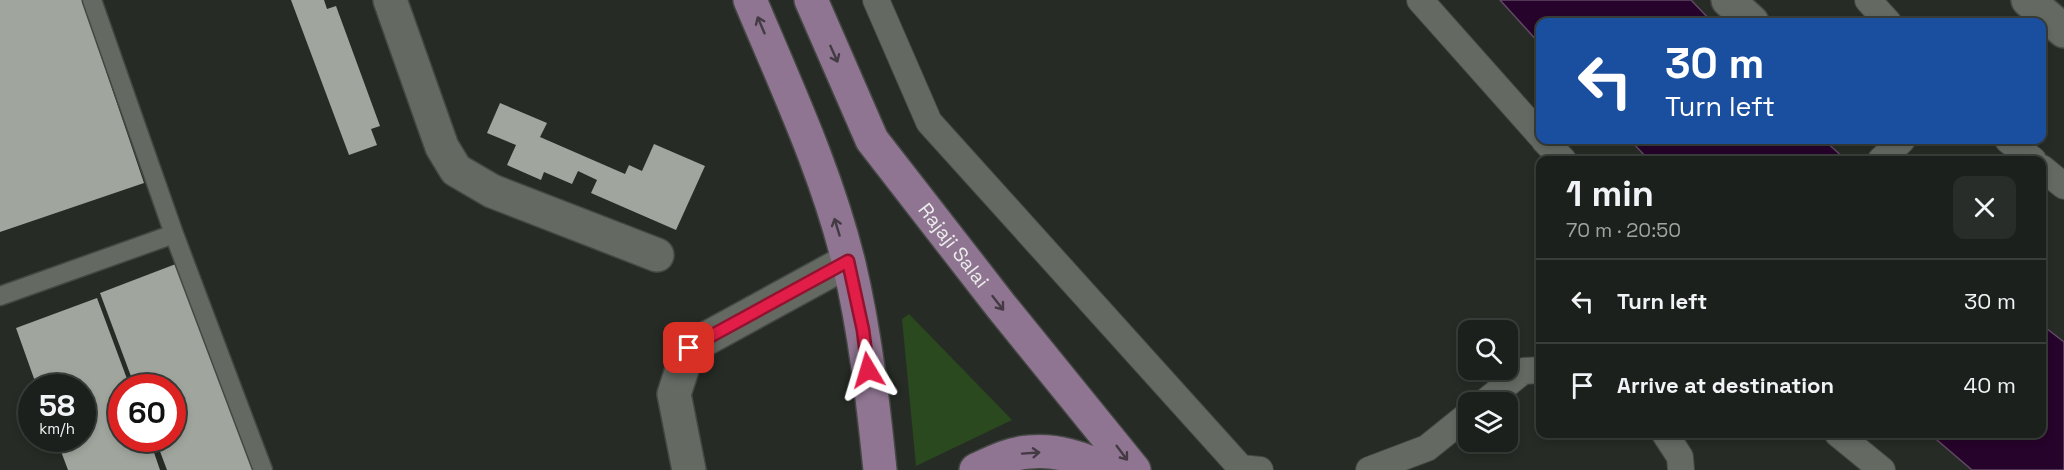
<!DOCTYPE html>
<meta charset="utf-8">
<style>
body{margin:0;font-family:"Space Grotesk",sans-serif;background:#292d29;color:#f1f3f6;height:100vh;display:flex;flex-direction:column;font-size:22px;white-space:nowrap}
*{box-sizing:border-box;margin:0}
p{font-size:20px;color:#a0a3a3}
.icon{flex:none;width:33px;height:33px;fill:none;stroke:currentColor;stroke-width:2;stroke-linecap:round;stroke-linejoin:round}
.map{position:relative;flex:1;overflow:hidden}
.sheet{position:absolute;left:1536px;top:156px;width:510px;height:282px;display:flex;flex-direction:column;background:#1c201c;border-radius:12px;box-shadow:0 3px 9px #0003,0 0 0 2px #3a3e3b}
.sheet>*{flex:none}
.hud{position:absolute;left:1536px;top:18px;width:510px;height:126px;border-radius:12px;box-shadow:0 3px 9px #0003,0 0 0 2px #3a3e3b;background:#1a4fa0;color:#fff;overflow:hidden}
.tools{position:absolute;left:1458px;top:320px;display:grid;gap:12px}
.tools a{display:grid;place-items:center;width:60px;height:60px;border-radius:12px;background:#1c201c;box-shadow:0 3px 9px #0003,0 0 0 2px #3a3e3b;font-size:30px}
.speed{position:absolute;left:18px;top:374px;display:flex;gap:12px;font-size:30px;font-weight:700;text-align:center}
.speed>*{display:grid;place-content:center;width:78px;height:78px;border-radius:50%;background:#1c201c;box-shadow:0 3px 9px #0003,0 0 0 2px #3a3e3b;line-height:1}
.speed small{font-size:15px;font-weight:400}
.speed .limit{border:9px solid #d22;background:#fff;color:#111}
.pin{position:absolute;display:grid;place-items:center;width:51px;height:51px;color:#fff;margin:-26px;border-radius:12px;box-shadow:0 3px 9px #0006}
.me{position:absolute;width:66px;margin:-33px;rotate:353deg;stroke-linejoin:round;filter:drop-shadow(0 0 4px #0008)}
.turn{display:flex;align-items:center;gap:21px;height:126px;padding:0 30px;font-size:27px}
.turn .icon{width:78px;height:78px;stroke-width:2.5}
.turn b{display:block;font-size:42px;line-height:51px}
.round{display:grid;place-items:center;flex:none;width:63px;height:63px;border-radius:12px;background:#292d29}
.summary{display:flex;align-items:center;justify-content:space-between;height:102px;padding:0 30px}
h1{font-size:36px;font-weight:700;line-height:45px}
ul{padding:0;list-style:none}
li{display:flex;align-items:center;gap:18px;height:84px;padding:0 30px;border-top:2px solid #3a3e3b}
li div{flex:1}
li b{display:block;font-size:22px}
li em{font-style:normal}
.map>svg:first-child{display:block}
.green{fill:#2a491e}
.water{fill:#26032a;stroke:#614963;stroke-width:1.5}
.building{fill:#a0a69e}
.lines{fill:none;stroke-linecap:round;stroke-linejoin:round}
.service-casing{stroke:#444743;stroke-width:21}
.pedestrian-casing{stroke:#444743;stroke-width:28}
.minor-casing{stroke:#444743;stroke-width:36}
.primary-casing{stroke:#444743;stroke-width:36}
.service{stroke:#646962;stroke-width:18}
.pedestrian{stroke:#646962;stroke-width:26}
.minor{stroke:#646962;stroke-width:33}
.primary{stroke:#8f7591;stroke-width:33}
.oneway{stroke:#433a44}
.route-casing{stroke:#92132f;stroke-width:15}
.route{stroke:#e11d48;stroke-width:10}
.labels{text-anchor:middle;stroke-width:6;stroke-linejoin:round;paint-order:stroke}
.street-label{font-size:20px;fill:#eaede9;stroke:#111310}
</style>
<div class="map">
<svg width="2064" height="470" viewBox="0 0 2064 470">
<rect width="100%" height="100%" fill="#262b25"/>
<path class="green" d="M909,314l103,106 -96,46 -14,-147z"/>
<path class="water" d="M1500,0h191l21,22h-172v22z
M1630,140h194l22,20h-197z
M2042,325l22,17v128h-92l-42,-36h112z"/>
<path class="building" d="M0,0h82l62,183 -144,49z
M291,0h33l3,9 9,-3 44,120 -9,3 6,16 -28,10z
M500,103l47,20 -7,14 85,37 4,-9 13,6 12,-27 51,22 -29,64 -85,-37 6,-13 -19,-9 -6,13 -28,-12 -3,8 -34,-15 9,-20 -29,-12z
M181,262l78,208h-92l-12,-32h17v-51h-37l-35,-94z
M97,298l33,89h-8v51h27l11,32h-92l-12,-32h26v-51h-45l-21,-59z"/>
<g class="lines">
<g class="service-casing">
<path id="service" d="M92,0l82,234 89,236
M0,296l174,-62"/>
</g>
<g class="pedestrian-casing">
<path id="pedestrian" d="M876,0l53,122 312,346 19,2
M1420,0l120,135
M1868,0l20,22
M1544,140l19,20
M2008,140l25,20
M1881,160l21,-20
M2042,168l22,18
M1485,402l38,-31 17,-1
M1665,434l15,23 1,13
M1838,434l44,36
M1369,470l58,-22 41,-33"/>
</g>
<g class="minor-casing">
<path id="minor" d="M390,0l52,147 14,23 36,21 165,64
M1728,0l24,22
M2028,0l36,31
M689,470l-15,-76 15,-46 159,-87"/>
</g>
<g class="primary-casing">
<g id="primary">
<path d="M750,0c36,86 77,173 99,264 16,68 24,137 31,206"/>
<path id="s1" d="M811,0l61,140 129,166 133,164"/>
<path d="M976,470c17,-8 35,-17 53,-18 26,-3 55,6 77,18"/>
</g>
</g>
<use href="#service" class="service"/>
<use href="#pedestrian" class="pedestrian"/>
<use href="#minor" class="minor"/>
<use href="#primary" class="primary"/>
</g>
<defs><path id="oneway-shaft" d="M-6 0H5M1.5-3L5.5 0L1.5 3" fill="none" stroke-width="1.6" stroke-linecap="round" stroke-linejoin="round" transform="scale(1.5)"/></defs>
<g class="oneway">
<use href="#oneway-shaft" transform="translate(761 25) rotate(-113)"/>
<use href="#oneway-shaft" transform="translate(834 54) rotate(66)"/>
<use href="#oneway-shaft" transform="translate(837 227) rotate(-107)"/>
<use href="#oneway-shaft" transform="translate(998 303) rotate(52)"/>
<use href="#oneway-shaft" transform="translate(1031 453) rotate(-4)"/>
<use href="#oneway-shaft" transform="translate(1122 453) rotate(53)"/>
</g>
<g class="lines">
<g class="route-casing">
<path id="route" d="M689,348l159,-87 15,69 5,40"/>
</g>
<use href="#route" class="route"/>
</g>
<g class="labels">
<g class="street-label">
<text dy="7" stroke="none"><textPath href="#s1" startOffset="286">Rajaji Salai</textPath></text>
</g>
</g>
</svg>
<div class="tools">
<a><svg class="icon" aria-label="search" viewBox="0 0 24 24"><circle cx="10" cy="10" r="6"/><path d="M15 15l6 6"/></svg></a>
<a><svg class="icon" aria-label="layers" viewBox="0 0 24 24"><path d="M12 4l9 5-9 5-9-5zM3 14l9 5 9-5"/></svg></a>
</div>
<div class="speed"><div>58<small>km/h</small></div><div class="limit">60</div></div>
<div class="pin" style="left:689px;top:348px;background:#d93025"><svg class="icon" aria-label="arrive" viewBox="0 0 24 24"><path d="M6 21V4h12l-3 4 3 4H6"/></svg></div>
<svg class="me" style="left:868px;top:370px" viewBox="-20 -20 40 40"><path d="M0-17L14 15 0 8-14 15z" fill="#e11d48" stroke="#fff" stroke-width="4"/></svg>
<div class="hud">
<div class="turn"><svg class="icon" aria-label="left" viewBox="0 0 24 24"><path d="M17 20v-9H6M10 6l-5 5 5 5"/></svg><div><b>30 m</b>Turn left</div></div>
</div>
<section class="sheet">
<div class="summary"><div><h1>1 min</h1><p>70 m · 20:50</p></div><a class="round"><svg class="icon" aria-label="close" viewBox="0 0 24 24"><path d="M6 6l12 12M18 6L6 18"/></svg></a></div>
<ul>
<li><svg class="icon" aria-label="left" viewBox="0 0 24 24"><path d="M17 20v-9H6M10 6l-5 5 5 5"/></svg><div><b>Turn left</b></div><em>30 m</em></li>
<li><svg class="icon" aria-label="arrive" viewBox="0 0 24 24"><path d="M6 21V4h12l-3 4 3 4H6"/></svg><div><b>Arrive at destination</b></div><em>40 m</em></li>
</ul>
</section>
</div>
